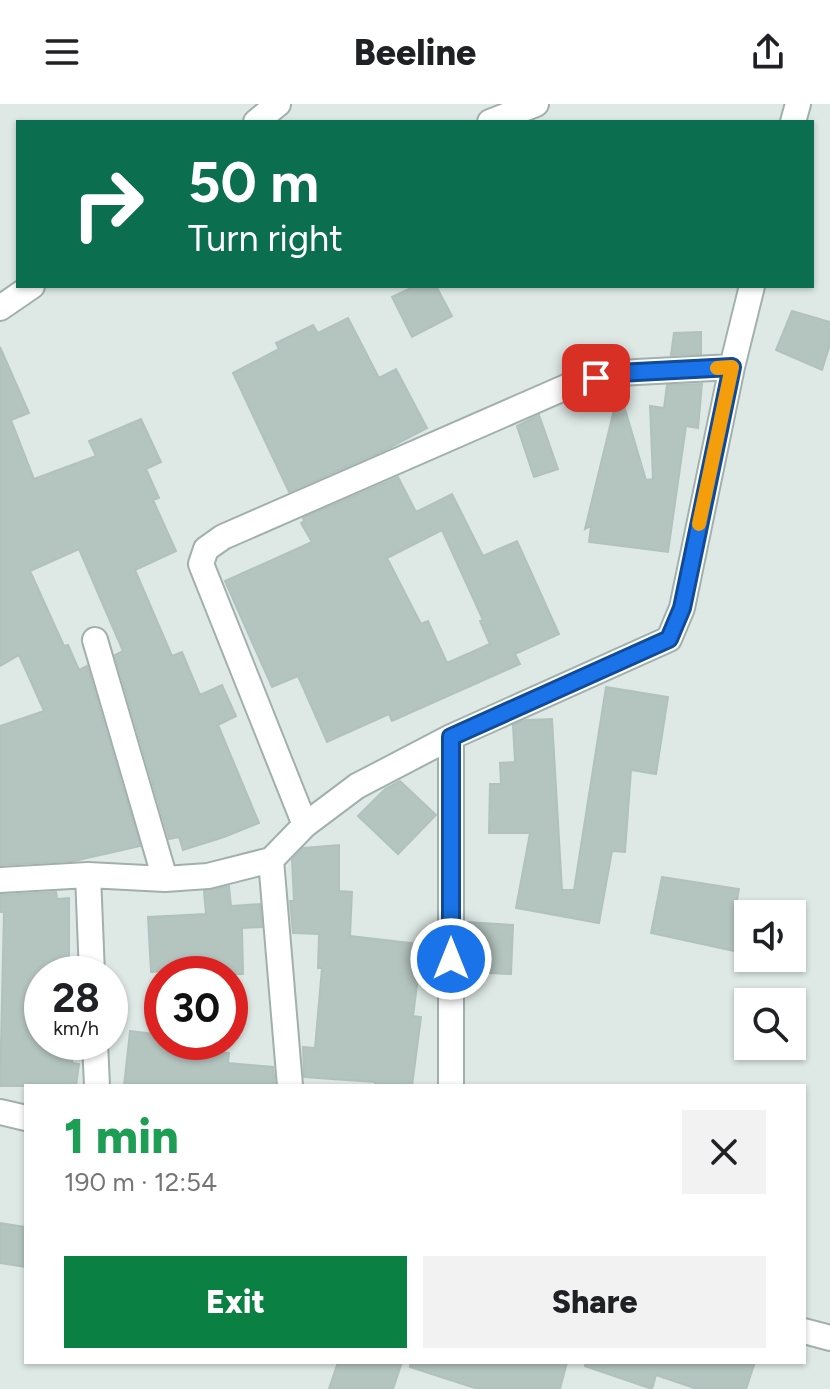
<!DOCTYPE html>
<meta charset="utf-8">
<style>
body{margin:0;font-family:Figtree,sans-serif;background:#f2f2f2;color:#202124;height:100vh;display:flex;flex-direction:column;font-size:30px;white-space:nowrap}
*{box-sizing:border-box;margin:0}
p{font-size:26px;color:#757577}
.icon{flex:none;width:44px;height:44px;fill:none;stroke:currentColor;stroke-width:2;stroke-linecap:round;stroke-linejoin:round}
.map{position:relative;flex:1;overflow:hidden}
.drawer{position:absolute;left:24px;top:980px;width:782px;height:280px;display:flex;flex-direction:column;background:#fff;border-radius:0px;box-shadow:0 2px 6px #0004}
.drawer>*{flex:none}
.banner{position:absolute;left:16px;top:16px;width:798px;height:168px;border-radius:0px;box-shadow:0 2px 6px #0004;background:#0b6e4f;color:#fff;overflow:hidden}
.tools{position:absolute;left:734px;top:796px;display:grid;gap:16px}
.tools a{display:grid;place-items:center;width:72px;height:72px;border-radius:0px;background:#fff;box-shadow:0 2px 6px #0004;font-size:40px}
.speed{position:absolute;left:24px;top:852px;display:flex;gap:16px;font-size:40px;font-weight:700;text-align:center}
.speed>*{display:grid;place-content:center;width:104px;height:104px;border-radius:50%;background:#fff;box-shadow:0 2px 6px #0004;line-height:1}
.speed small{font-size:20px;font-weight:400}
.speed .limit{border:12px solid #d22;background:#fff;color:#111}
.pin{position:absolute;display:grid;place-items:center;width:68px;height:68px;color:#fff;margin:-34px;border-radius:16px;box-shadow:0 4px 12px #0006}
.me{position:absolute;width:88px;margin:-44px;rotate:0deg;stroke-linejoin:round;filter:drop-shadow(0 0 6px #0008)}
.turn{display:flex;align-items:center;gap:28px;height:168px;padding:0 40px;font-size:36px}
.turn .icon{width:104px;height:104px;stroke-width:2.5}
.turn b{display:block;font-size:56px;line-height:68px}
.round{display:grid;place-items:center;flex:none;width:84px;height:84px;border-radius:0px;background:#f2f2f2}
.head{display:flex;align-items:center;justify-content:space-between;height:136px;padding:0 40px}
h1{font-size:48px;font-weight:800;line-height:60px;color:#1e9e55}
.button{display:flex;gap:16px;margin-top:auto;padding:16px 40px}
.button a{flex:1;height:92px;border-radius:0px;background:#0b8043;color:#fff;font-size:32px;font-weight:800;line-height:92px;text-align:center}
.button a+a{background:#f2f2f2;color:#202124}
header{display:flex;justify-content:space-between;align-items:center;height:104px;padding:0 40px;background:#fff;font-size:36px;font-weight:800}
.map>svg:first-child{display:block}
.building{fill:#b4c4bf;stroke:#b1c2be;stroke-width:2;fill-rule:evenodd}
.lines{fill:none;stroke-linecap:round;stroke-linejoin:round}
.minor-casing{stroke:#a1b0ad;stroke-width:28}
.minor{stroke:#fff;stroke-width:24}
.route-casing{stroke:#114b97;stroke-width:20}
.route{stroke:#1a73e8;stroke-width:14}
.slow{stroke:#f59e0b;stroke-width:14}
</style>
<header><svg class="icon" aria-label="menu" viewBox="0 0 24 24"><path d="M4 6h16M4 12h16M4 18h16"/></svg>Beeline<svg class="icon" aria-label="share" viewBox="0 0 24 24"><path d="M12 15V3M7 8l5-5 5 5M5 13v7h14v-7"/></svg></header>
<div class="map">
<svg width="830" height="1285" viewBox="0 0 830 1285">
<rect width="100%" height="100%" fill="#dee9e6"/>
<path class="building" d="M415,182h21l16,30 -40,21 -20,-40z
M792,207l38,11v22l-8,26 -46,-20z
M348,214l31,60 17,-9 31,59 -42,22 -96,42 -56,-119 46,-24 -3,-6 37,-18 5,8z
M701,228v22l-30,1 3,-22z
M0,243l29,66 -18,7 23,59 62,-23 -7,-15 52,-22 20,43 -15,7 13,29 -6,2 23,51 -41,19 37,86 10,-4 18,43 22,-10 14,31 -18,9 41,98 -35,14 -41,13 -4,-13 -10,2 -54,-184 8,-4 -44,-102 -49,22 34,75 4,-1 11,25 8,-4 53,180 -66,15 -74,4v-139l44,-15 -25,-56 -19,11z
M702,280l-4,44 -12,-2 -18,126 -79,-10 2,-16 -6,3 34,-140 27,91 7,-1 -3,-73 14,2 3,-23z
M539,311l19,54 -24,8 -17,-51z
M398,373l18,35 36,-18 31,62 34,-15 42,93 -44,20 5,10 -128,57 -3,-7 -62,28 -29,-66 -26,11 -47,-106 87,-39 -11,-19 3,-2 -1,-3zM442,426l41,90 -3,1 10,23 -43,19 -19,-42 -7,3 -34,-66z
M606,583l62,10 -12,77 -25,-4 -6,82 -13,-1 -13,72 -83,-15 14,-75h-41l1,-49h11l-1,-21 15,-1 -2,-37 13,-5 26,-1 10,171h12z
M400,677l36,34 -38,39 -40,-38 27,-27z
M339,741v46l13,1 -2,44 86,10v24l-17,-1 -6,47 8,1 -9,69h-37v-4l-71,-5 -1,-30 12,1 7,-80h-4l1,-34 -26,-1 -3,-32h4l-2,-41 11,-12z
M662,773l77,12 -5,26 14,2v37l-97,-21z
M229,782l2,20 29,-2 2,23 -20,1 1,46h-37v-5l-55,3 -3,-55 58,-3 -2,-23z
M56,788l1,7 12,-1v76h-27v68h32l-2,21 7,1 -3,22h-76l4,-174h-4v-17z
M466,818l47,3 -2,49 -45,-2z
M130,927l32,4v7h21l-1,5 47,6 -1,10 45,4 2,19h-151z
M0,1119l26,4v40l-26,-4z
M338,1258h64l-9,27h-64z
M411,1258h156l-7,27h-82l-68,-22z
M586,1258h169l-9,27h-49l-41,-14 -4,14 -67,-23z"/>
<g class="lines">
<g class="minor-casing">
<path id="minor" d="M256,18l22,-18
M490,18l46,-18
M793,18l5,-18
M0,204l32,-22
M95,536l70,239
M305,721l-104,-261 5,-15 17,-12 350,-153 45,-11 114,-6
M271,756l19,226
M88,771l4,99
M0,776l88,-5 77,4 43,-3 63,-16 34,-35 52,-39 94,-49 218,-98 13,-31 50,-241 20,-81
M95,938l2,44
M451,982v-349
M0,1008l26,6
M804,1227l26,7"/>
</g>
<use href="#minor" class="minor"/>
</g>
<g class="lines">
<g class="route-casing">
<path id="route" d="M451,855v-222l218,-98 13,-31 50,-241 -114,6 -22,5"/>
</g>
<use href="#route" class="route"/>
<path class="slow" d="M699,420l33,-157 -15,1"/>
</g>
</svg>
<div class="tools">
<a><svg class="icon" aria-label="sound" viewBox="0 0 24 24"><path d="M4 9h4l5-4v14l-5-4H4zM17 9q2 3 0 6"/></svg></a>
<a><svg class="icon" aria-label="search" viewBox="0 0 24 24"><circle cx="10" cy="10" r="6"/><path d="M15 15l6 6"/></svg></a>
</div>
<div class="speed"><div>28<small>km/h</small></div><div class="limit">30</div></div>
<div class="pin" style="left:596px;top:274px;background:#d93025"><svg class="icon" aria-label="arrive" viewBox="0 0 24 24"><path d="M6 21V4h12l-3 4 3 4H6"/></svg></div>
<svg class="me" style="left:451px;top:855px" viewBox="-20 -20 40 40"><circle r="17" fill="#1a73e8" stroke="#fff" stroke-width="3"/><path d="M0-11L8 9 0 5-8 9z" fill="#fff"/></svg>
<div class="banner">
<div class="turn"><svg class="icon" aria-label="right" viewBox="0 0 24 24"><path d="M7 20v-9h11M14 6l5 5-5 5"/></svg><div><b>50 m</b>Turn right</div></div>
</div>
<section class="drawer">
<div class="head"><div><h1>1 min</h1><p>190 m · 12:54</p></div><a class="round"><svg class="icon" aria-label="close" viewBox="0 0 24 24"><path d="M6 6l12 12M18 6L6 18"/></svg></a></div>
<div class="button"><a>Exit</a><a>Share</a></div>
</section>
</div>
